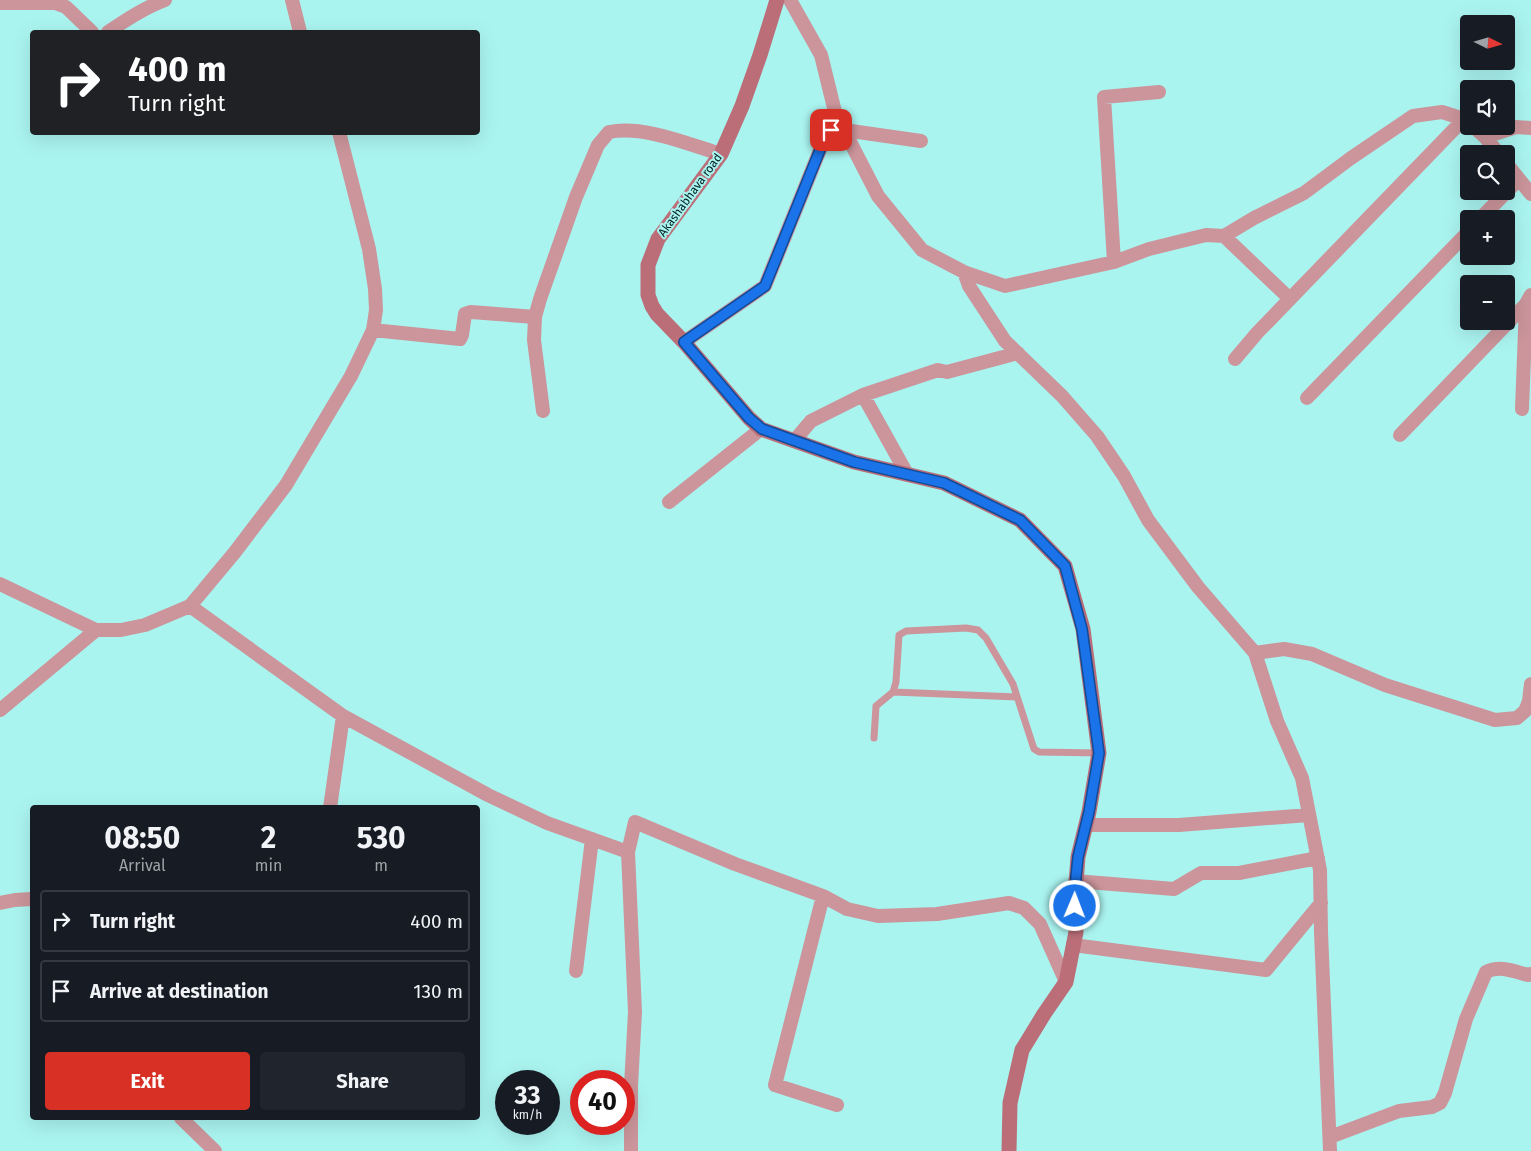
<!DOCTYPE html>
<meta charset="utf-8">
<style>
body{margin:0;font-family:"Fira Sans",sans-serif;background:#20242c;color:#f1f3f6;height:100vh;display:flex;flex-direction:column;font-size:19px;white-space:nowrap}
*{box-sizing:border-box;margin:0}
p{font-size:16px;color:#9ea1a6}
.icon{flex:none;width:28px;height:28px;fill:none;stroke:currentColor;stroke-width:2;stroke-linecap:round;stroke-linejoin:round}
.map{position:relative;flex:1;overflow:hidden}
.panel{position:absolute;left:30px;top:805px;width:450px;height:315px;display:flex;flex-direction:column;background:#171b24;border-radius:5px;box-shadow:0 5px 20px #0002}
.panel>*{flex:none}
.banner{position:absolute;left:30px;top:30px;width:450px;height:105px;border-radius:5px;box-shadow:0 5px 20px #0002;background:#202124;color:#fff;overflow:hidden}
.needle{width:32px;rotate:95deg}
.tools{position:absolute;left:1460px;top:15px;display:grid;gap:10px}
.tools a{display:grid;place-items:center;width:55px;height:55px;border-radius:5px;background:#171b24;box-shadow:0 5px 20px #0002;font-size:25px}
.speed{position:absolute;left:495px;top:1070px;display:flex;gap:10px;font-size:25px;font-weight:700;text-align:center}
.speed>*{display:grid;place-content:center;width:65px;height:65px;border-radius:50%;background:#171b24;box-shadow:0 5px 20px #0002;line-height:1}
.speed small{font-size:12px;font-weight:400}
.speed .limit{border:8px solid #d22;background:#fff;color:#111}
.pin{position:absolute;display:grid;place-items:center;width:42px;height:42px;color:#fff;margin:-21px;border-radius:10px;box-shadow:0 2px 8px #0006}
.me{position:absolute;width:55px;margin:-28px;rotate:1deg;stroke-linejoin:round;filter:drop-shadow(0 0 4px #0008)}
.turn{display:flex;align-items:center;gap:18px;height:105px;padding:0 15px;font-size:22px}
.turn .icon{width:65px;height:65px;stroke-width:2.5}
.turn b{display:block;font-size:35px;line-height:42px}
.eta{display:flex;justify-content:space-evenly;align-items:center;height:85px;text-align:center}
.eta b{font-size:30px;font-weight:700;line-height:35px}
.primary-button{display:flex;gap:10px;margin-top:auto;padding:10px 15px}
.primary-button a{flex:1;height:58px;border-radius:5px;background:#d93025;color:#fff;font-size:20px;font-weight:700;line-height:58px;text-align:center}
.primary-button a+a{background:#20242c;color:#f1f3f6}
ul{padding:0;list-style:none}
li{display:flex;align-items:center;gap:15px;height:62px;margin:0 10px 8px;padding:0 5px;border:2px solid #363941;border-radius:5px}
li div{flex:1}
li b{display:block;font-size:19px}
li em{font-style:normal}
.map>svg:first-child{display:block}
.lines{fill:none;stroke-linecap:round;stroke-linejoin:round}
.lane{stroke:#cb959b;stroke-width:7}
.street{stroke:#cb959b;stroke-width:14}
.secondary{stroke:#bb6e78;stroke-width:15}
.route-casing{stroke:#114b97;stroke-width:12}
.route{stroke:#1a73e8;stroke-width:9}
.labels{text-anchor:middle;stroke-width:4;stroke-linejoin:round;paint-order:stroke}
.street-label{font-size:12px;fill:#022120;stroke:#aaf4f0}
</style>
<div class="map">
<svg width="1531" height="1151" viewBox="0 0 1531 1151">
<rect width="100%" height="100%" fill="#aaf4f0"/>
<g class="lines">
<path class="lane" d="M893,692l124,5
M874,738l2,-32 17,-14 3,-10 3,-47 7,-4 60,-3 12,2 8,8 27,46 21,65 5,3 60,1"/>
<path class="street" d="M292,0l8,32
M790,0l31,55 16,65 7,10 34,66 44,54 42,22 41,14 109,-24 35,-13 57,-14 18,1 30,-18 50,-25 47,-35 62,-42 29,-4 22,7 5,4
M0,3h55l11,4 26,25
M108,32c18,-12 36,-24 57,-32
M1473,126l12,11 14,17
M844,130l77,11
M1485,137l31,-10 15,1
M1506,163l25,31
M1480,219l39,-40
M1224,236l66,63
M1114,262l-10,-165 55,-5
M964,272l5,14 36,55 57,55 35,40 27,40 24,44 50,67 57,66 22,68 25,57 18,92 1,62 9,219
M373,330l87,9 2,-4 3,-21 6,-2 64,5
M684,342l81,-56 59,-146 13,-20
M1235,359l22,-26 207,-214
M863,395l44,79
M1307,398l162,-167
M1522,409l4,-105
M543,411l-9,-71 1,-23 5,-18 36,-102 22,-52 11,-13c35,-7 78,12 112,22
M1400,435l126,-131 5,-9
M794,441l17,-20 52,-26 75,-25 9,2 71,-19
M669,502l92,-73
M0,584l96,46h25l24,-5 45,-19 45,-54 51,-67 65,-109 22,-46 3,-20 -1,-21 -6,-40 -30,-117
M190,606l153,110 -13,92
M1255,653l29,-4 28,5 73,31 110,35 22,-2 8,-7 4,-10 2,-17
M0,710l96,-80
M343,716l145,79 59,28 81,29 7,-30 100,42 88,32 24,13 31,7 59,-2 72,-11 15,5 16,16 26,58
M1086,825h93l130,-10
M628,852l7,160 -4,74v65
M1075,881l99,8 27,-16h38l79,-15
M823,896l-48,189 62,20
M0,903l15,-3 17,-1
M1073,945l193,25 55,-67
M576,971l16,-132
M181,1118l34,33
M1330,1137l69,-26 33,-4 8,-4 5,-10 21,-74 20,-47c14,-7 27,-1 42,3l3,-1"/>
<path class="secondary" d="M777,0l-17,55 -18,51 -21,48 -63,85 -10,26v30l4,11 5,8 27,28 65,76 12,11 93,33 90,21 76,37 45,46 18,63 16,124 -10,59 -11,45 -3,39 1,36 -10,50 -22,32 -22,36 -12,53 -1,48"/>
</g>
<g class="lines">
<g class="route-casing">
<path id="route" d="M831,130l-7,10 -59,146 -81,56 65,76 13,11 92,33 90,21 76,37 45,46 17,63 17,124 -10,59 -11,45 -2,20 -1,29"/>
</g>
<use href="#route" class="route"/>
</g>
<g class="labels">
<g class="street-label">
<text transform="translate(690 195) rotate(-54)" y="4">Akashabhava road</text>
</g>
</g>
</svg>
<div class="tools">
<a><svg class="needle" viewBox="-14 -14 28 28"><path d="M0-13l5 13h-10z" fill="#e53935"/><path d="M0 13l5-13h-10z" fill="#9ea1a6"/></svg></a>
<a><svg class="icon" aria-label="sound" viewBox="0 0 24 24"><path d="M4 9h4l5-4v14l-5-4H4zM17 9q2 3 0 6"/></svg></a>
<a><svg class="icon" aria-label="search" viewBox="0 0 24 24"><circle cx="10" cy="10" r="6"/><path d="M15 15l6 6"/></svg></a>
<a>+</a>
<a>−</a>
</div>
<div class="speed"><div>33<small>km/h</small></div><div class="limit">40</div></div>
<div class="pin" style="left:831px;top:130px;background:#d93025"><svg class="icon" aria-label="arrive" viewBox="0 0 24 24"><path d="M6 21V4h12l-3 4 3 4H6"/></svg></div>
<svg class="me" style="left:1075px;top:906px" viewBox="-20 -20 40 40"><circle r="17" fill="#1a73e8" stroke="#fff" stroke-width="3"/><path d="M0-11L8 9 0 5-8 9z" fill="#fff"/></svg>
<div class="banner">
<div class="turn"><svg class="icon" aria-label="right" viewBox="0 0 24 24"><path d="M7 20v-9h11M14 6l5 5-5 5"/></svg><div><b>400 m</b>Turn right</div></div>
</div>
<section class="panel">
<div class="eta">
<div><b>08:50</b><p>Arrival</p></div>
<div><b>2</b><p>min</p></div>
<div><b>530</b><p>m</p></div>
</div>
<ul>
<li><svg class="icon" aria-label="right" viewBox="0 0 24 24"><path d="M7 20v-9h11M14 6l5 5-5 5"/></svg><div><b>Turn right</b></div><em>400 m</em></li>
<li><svg class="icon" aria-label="arrive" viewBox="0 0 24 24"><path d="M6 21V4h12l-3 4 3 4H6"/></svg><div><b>Arrive at destination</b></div><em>130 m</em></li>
</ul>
<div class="primary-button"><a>Exit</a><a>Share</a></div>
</section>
</div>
